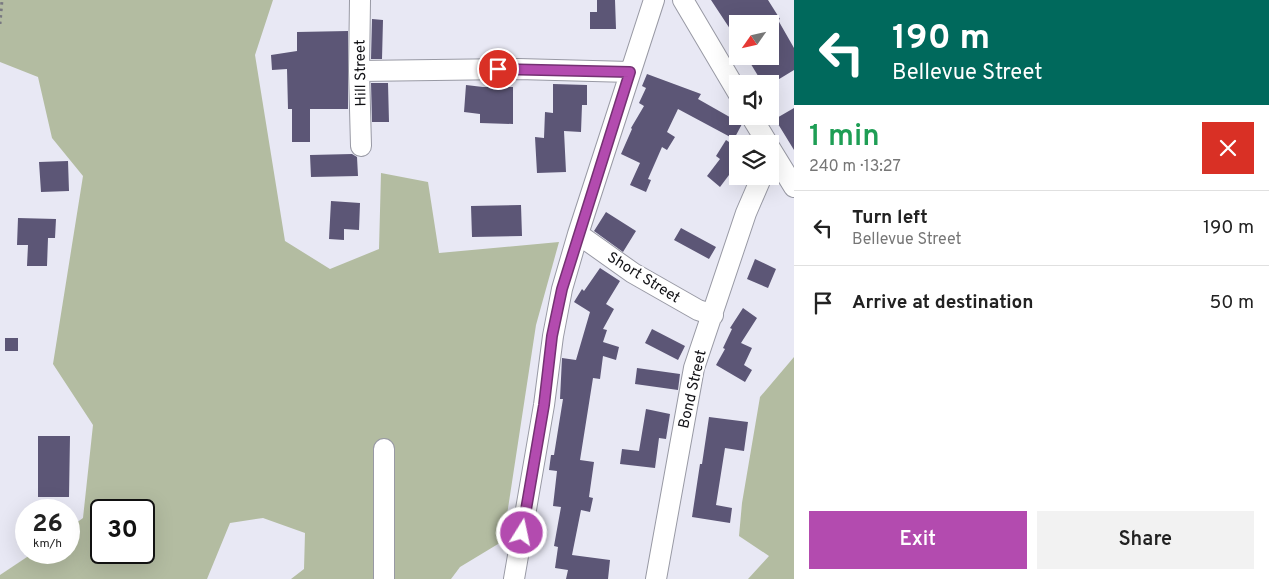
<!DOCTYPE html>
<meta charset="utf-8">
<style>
body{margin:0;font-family:Overpass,sans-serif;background:#f2f2f2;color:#222;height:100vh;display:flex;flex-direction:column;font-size:19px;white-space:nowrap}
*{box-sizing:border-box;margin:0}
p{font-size:16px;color:#767676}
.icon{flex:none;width:28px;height:28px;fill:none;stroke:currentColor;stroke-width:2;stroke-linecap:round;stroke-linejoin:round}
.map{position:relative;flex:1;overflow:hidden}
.side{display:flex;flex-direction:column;background:#fff;width:475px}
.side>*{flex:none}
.banner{background:#00695c;color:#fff;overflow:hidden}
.needle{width:32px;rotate:236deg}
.controls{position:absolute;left:729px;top:15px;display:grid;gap:10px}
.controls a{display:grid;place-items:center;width:50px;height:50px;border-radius:0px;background:#fff;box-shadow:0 5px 20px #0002;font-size:25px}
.speed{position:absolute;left:15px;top:499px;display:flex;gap:10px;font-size:25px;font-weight:700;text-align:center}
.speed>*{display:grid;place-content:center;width:65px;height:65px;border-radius:50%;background:#fff;box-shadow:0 5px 20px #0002;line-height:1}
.speed small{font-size:12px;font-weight:400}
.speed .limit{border:2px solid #111;border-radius:8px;background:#fff;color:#111}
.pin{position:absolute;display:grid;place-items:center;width:42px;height:42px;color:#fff;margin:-21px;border:2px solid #fff;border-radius:50%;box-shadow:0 1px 5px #0007}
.me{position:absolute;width:55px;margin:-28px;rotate:10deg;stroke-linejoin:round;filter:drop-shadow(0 0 4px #0008)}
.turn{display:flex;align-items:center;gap:18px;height:105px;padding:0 15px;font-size:22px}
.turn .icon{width:65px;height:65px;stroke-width:2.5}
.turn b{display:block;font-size:35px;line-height:42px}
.round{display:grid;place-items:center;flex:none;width:52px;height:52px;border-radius:0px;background:#f2f2f2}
.overview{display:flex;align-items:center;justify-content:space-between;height:85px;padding:0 15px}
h1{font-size:30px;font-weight:600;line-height:38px;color:#1e9e55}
.cta{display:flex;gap:10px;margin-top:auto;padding:10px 15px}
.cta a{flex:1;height:58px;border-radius:0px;background:#b34baf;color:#fff;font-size:20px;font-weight:600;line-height:58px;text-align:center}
.cta a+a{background:#f2f2f2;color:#222}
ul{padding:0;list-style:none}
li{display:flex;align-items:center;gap:15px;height:75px;padding:0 15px;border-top:1px solid #e0e0e0}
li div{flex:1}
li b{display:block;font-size:19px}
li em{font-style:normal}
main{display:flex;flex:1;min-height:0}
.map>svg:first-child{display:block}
.green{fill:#b3bca1;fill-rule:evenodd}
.building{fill:#5c5676}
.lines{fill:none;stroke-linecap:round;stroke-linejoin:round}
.minor-casing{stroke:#9899a4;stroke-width:22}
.path{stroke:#797981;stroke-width:3;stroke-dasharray:2.5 4;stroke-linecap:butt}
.minor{stroke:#fff;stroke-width:20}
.route-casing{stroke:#743172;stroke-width:12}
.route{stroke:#b34baf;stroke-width:9}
.labels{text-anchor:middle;stroke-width:5;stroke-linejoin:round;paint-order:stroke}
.street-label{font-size:15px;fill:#101014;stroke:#fff}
</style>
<main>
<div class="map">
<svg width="794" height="579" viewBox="0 0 794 579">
<rect width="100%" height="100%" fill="#e8e8f4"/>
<path class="green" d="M0,0h273l-18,55 30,186 45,28 49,-20 2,-76 47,9 11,71 120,-11 -23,83 -33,216 -43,26 -9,12h-160l13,-10 1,-36 -42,-15 -33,5 -23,56h-207v-4l33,-22 36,-1v-24l14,-10 10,-93 -40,-61 30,-188 -31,-38 -14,-61 -38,-15zM101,510h43v42h-43z
M794,357v222h-46l21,-23 -30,-20 3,-33 18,-106z"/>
<path class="building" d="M597,0h18l1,29h-26v-17h7z
M711,0h57l12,19 -2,1 16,28v22l-23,14h-8l-17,-28h24v-32h-32v17z
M372,19l11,1 -1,39h-11z
M348,31v78h-38v33h-18v-33h-4l-1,-40 -15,1 -1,-15 26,-4v-19z
M647,74l54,20 -3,5 44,25 -8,15 -56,-30 -11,23 8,5 -8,13 -5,-3 -14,32 3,1 -5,12 -16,-7 10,-22 -19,-9 11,-25 -1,-1 13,-22 -5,-3 7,-15 -4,-2z
M371,83h17l1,39h-17z
M553,84l34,1v20h-5l-1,27 -17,-1 2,41 -29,1 -2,-36 9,1 1,-26 8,1z
M466,85l17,2h30v37l-33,-1v-9l-16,-2z
M794,108v42l-19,-31z
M726,140l12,8v15l-18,24 -13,-11 13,-17 -4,-3z
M352,154l5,3 1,19 -47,1 -1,-22z
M68,161l1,30 -28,1 -2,-30z
M331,201l29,2 -1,27 -15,-1v11l-15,-1z
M521,205l1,31 -50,1 -1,-31z
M606,212l30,19 -13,21 -29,-21z
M18,218l38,1 -1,19h-7l-1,28h-20l1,-21h-11z
M681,228l35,19 -7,12 -35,-19z
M755,259l21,10 -8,19 -21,-9z
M600,268l20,13 -14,23 8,5 -11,20 4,1 -4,12 16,5 -3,13 -13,-4 -3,23 -7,-1 -13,82 14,2 -5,35 4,1 -3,14 -9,-2 -9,45 38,5 -2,19h-42l2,-9 -13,-2 3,-21 -4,-1 7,-39 -8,-1 4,-35 -8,-1 2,-15h3l9,-56h-3l2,-41 14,2 14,-48 -16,-10 8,-13 2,2z
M743,308l14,10 -16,25 11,5 -8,17 8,5 -7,12 -29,-17 9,-16 -2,-1 9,-19 -2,-1z
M652,329l33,17 -7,14 -33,-17z
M5,338h13v13h-13z
M637,368l43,6 -2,16 -43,-6z
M646,409l24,5 -4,25 -7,-1 -4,30 -35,-4 2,-15 17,2z
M709,417l39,5 -4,29 -19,-3 -9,57 16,3 -2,15 -38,-6 8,-53h2z
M38,436h32l-1,61h-31z"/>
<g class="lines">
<g class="minor-casing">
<path id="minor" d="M360,0l-1,71 2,75
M683,0l55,93
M359,71l159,-2 112,3
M751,116l17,28
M770,148l24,39
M578,234l55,39 65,37 15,5
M384,579v-130
M514,579l30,-174 9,-69 9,-47 16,-55 76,-234
M656,579l38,-211 52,-155 16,-37"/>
</g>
<path class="path" d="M0,24l2,-24"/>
<use href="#minor" class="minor"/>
</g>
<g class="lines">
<g class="route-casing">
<path id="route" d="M498,69l132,3 -68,217 -10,47 -8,69 -22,128"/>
</g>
<use href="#route" class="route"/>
</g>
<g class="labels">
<g class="street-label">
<text transform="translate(360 73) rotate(-91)" y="5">Hill Street</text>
<text transform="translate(644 277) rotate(32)" y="5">Short Street</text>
<text transform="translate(692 389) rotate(-77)" y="5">Bond Street</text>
</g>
</g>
</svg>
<div class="controls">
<a><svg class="needle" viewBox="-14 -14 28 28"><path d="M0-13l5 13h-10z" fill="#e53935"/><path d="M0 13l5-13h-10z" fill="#767676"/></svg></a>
<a><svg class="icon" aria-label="sound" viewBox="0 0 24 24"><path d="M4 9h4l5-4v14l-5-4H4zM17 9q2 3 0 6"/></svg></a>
<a><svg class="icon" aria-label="layers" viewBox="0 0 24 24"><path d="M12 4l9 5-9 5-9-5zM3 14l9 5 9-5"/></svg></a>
</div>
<div class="speed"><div>26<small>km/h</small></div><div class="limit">30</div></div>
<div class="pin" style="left:498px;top:69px;background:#d93025"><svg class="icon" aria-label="arrive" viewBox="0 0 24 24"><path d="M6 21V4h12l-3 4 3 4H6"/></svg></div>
<svg class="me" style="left:522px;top:533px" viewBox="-20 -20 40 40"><circle r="17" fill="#b34baf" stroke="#fff" stroke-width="3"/><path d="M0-11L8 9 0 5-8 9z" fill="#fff"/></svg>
</div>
<section class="side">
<div class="banner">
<div class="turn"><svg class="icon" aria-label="left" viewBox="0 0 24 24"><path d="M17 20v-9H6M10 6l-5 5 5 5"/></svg><div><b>190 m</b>Bellevue Street</div></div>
</div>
<div class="overview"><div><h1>1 min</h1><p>240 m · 13:27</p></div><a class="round" style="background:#d93025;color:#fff"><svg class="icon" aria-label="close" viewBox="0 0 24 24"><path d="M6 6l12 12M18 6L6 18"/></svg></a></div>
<ul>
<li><svg class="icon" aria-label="left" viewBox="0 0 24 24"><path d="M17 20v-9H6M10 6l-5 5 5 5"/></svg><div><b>Turn left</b><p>Bellevue Street</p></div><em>190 m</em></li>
<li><svg class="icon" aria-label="arrive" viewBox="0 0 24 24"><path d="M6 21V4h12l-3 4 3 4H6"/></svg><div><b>Arrive at destination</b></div><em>50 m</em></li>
</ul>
<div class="cta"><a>Exit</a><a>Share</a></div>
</section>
</main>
